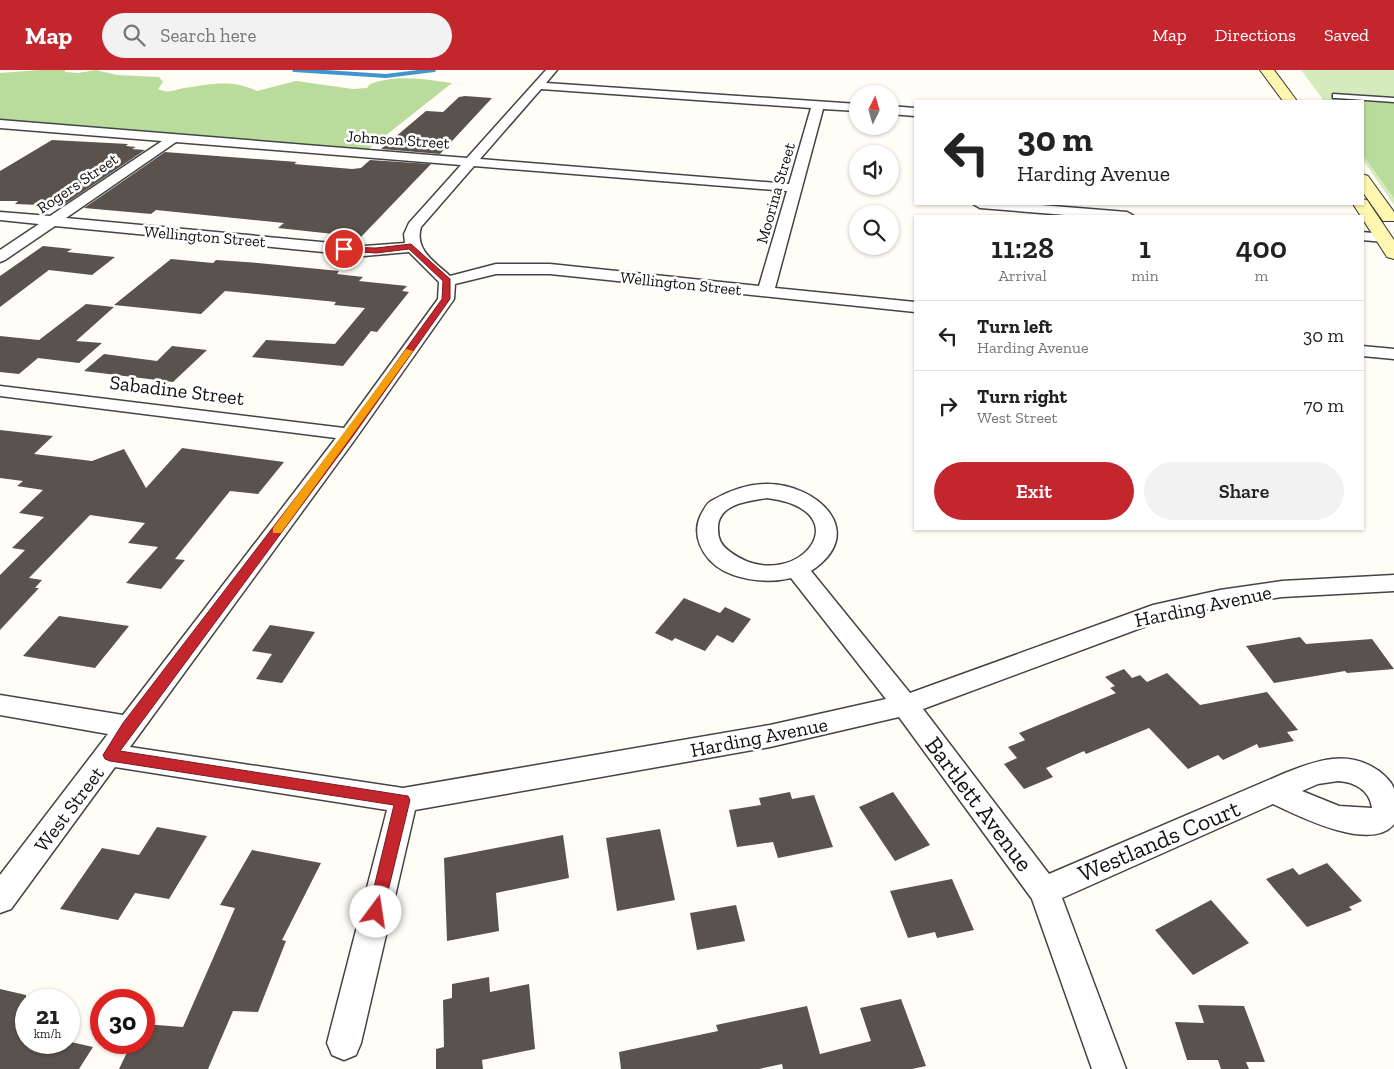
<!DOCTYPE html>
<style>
body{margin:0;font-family:"Zilla Slab",serif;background:#f2f2f2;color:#222;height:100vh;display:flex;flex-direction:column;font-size:19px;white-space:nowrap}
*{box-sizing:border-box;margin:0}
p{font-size:16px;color:#767676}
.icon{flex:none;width:28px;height:28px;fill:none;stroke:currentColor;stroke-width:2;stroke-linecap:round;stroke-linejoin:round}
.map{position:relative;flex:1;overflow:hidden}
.drawer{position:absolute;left:914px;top:145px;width:450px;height:315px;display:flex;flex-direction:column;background:#fff;border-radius:0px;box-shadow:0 1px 4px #0004}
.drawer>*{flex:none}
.banner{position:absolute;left:914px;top:30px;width:450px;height:105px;border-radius:0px;box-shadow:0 1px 4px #0004;background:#fff;color:#222;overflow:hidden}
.needle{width:32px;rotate:5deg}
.fabs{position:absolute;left:849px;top:15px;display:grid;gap:10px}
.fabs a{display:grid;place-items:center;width:50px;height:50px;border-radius:50%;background:#fff;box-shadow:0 1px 4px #0004;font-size:25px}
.speed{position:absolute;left:15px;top:919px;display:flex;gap:10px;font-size:25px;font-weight:700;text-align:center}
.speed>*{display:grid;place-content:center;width:65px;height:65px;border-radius:50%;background:#fff;box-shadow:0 1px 4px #0004;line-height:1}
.speed small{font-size:12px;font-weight:400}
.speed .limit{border:8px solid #d22;background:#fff;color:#111}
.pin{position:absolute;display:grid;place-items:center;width:42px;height:42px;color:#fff;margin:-21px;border:2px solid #fff;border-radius:50%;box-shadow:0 1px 5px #0007}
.me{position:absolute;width:55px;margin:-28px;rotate:14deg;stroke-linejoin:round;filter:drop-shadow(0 0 4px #0008)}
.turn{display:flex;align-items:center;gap:18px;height:105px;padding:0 20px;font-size:22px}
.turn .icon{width:65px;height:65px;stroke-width:2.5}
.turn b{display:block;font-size:35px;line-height:42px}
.eta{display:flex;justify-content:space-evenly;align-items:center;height:85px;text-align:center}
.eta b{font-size:30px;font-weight:600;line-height:35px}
.button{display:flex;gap:10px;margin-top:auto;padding:10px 20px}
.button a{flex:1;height:58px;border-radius:30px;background:#c4262e;color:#fff;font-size:20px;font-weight:600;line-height:58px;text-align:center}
.button a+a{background:#f2f2f2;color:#222}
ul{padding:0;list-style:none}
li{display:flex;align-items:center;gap:15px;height:70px;padding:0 20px;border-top:1px solid #e0e0e0}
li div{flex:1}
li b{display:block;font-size:19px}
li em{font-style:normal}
header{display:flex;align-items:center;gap:30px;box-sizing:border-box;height:70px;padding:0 25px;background:#c4262e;color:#fff}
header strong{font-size:24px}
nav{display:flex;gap:28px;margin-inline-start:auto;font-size:18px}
.search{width:350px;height:45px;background:#f2f2f2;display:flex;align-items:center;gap:12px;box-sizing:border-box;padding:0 18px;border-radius:28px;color:#767676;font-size:19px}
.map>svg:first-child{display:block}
.green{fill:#d5ebbd}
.forest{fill:#b9dc9c}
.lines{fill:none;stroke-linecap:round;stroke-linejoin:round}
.stream{stroke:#3f96cf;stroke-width:4}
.building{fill:#5a524d}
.pedestrian-casing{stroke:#444;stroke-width:3}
.minor-casing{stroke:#444;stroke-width:3}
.secondary-casing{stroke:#333;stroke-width:2}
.pedestrian{fill:#fff;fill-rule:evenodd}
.minor{fill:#fff;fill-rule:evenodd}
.secondary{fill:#fff6b0;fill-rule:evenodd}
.route{fill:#c4262e;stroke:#7f191e}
.slow{fill:#f59e0b}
.labels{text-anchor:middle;stroke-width:5;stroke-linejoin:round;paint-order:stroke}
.far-street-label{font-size:16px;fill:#111;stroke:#fff}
.street-label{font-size:20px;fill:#111;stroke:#fff}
.near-street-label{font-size:24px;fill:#111;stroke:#fff}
</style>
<header>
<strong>Map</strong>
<div class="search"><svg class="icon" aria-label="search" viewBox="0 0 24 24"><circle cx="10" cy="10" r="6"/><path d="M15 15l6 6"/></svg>Search here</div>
<nav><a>Map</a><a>Directions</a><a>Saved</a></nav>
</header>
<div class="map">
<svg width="1394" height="999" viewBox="0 0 1394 999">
<rect width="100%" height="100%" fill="#fffdf5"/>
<path class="green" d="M1301,0h93v135l-31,-45 -1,-59h-38z"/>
<path class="forest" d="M39,0h26v2l13,1 18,-3 21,5 42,2 4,5 -5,7c10,5 16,1 26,-1 27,-4 48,-9 73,3l39,-10 57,8 14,-1 3,-4c27,-10 54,-5 82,-1l-86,68 -366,-29v-49z
M1363,32l31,1v95l-31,-43z"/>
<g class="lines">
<path class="stream" d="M294,0l92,6 48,-6"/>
</g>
<path class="building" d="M465,26l27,2 -52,56 -59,-5 45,-38 17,1 16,-15z
M52,70l76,4 -2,2 10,1 -4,2 13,1 -83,56 -47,-2 3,-3h-18v-30z
M165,82l132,10 -3,2 58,5 9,-1 9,-8 61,4 -70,73 -83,-9 6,-5 -128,-13 -5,4 -67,-6z
M43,176l29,3 -5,3 48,5 -23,18 -43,-5 -49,37v-31z
M171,189l42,4 3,-3 42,3 81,8 -2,3 26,3 -4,4 48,5 -5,5 7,1 -32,40 -6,-1 -28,35 -91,-9 14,-17 69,4 30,-36 -31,-3 2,-3 -111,-11 -24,23 -87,-9z
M86,234l28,3 -38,34 26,2 -23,20 -41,-5 -19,16 -19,-2v-36l39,4z
M172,276l35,4 -34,32 -89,-11 20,-17 53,7z
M0,360l53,6 -19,18 58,7 32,-12 22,39 36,-40 102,14 -26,32 -28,-3 -55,68 10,1 -24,29 -35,-6 32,-36 -30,-4 17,-20 -55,-8 -61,63 13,2 -7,8h4l-39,42v-55l25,-25 -13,-2 32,-31 -25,-4 24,-23 -26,-4 6,-5 -23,-3z
M684,528l36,15 5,-6 26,12 -18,24 -16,-8 -12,16 -30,-13 -3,3 -17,-8z
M59,546l70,10 -34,42 -72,-12z
M270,555l45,7 -33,51 -26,-4 16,-25 -20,-3z
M1300,567l6,7 66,-5 22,30 -47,4 -2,-2 -71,12 -28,-37z
M1124,599l8,9 8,-3 7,7 20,-9 33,32 67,-13 31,38 -11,2 7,9 -35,7 -2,-4 -34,16 -5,-5 -30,14 -39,-41 -63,26 -2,-3 -38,17 7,9 -29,12 -20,-25 13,-6 -9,-11 17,-7 -6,-7 97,-40 -6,-5 5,-2 -10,-9z
M790,722l2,7 22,-4 19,52 -55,11 -5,-16 -36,5 -8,-37 32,-5 -2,-7z
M893,722l37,53 -35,16 -36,-54z
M157,757l50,9 -38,63 -34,-6 -17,27 -58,-11 42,-61 37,7z
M660,759l15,71 -58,11 -11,-73z
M563,765l6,43 -73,15 3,38 -52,10 -3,-83z
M252,780l69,13 -39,77 4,1 -28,71 -25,-1 -25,58h-89l13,-27h12v-18l39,3 52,-119 -15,-3z
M1327,793l35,38 -13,6 3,3 -45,17 -41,-48 27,-11 6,7z
M952,809l22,51 -37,8 -2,-6 -27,6 -18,-47z
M1211,830l38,43 -56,32 -38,-45z
M736,835l9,36 -48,9 -7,-37z
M489,907l1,15 39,-8 6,65 -53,11 1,9h-47v-20l8,-2 -1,-47 9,-2v-14z
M0,919l26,6v47h45l22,5 -14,22h-79z
M901,929l25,67 -14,3h-129l-1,-5 -23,5h-138l-2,-17 99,-21 -2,-6 91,-19 13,48 51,-13 -11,-33z
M1198,935l46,1 21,56h-19l3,7h-28l-3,-9h-31l-12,-38 29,1z"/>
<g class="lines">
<g class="pedestrian-casing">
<path id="pedestrian" d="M1333,24l61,4v4l-58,-4h-3z"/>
</g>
<g class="minor-casing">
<path id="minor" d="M546,0h11l-11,13 312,21v7l-35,-2 -48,179 140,14v10l-365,-38h-54l-41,10 -1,15 -2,3 -96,136 -226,309 273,41 367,-63 116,-26 -95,-121c-21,5 -47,3 -67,-7 -22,-12 -35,-38 -21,-60 3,-5 5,-9 10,-11 16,-9 35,-16 54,-16 51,0 102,49 44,87l99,122 243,-88 67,-15 62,-9 112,-6v16l-112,6 -62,9 -63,16 -234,87 126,165 236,-101c32,-13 63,-24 94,-2 5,4 13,11 15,18 0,10 0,24 0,35 -22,29 -96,-8 -121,-20l-211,94 64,171h-34l-60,-170 -133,-182 -129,30 -355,63 -54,233 -5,12 -12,5 -12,-5 -5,-12 60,-233 -272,-43 -104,142 -11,4v-38l108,-141 -108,-19v-20l123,20 213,-277 -336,-42v-10l344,42 94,-129 1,-17 -30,-30 -45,4 -309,-30 -50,34 -5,2v-12l39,-26 -39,-4v-8l50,4 112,-75 -162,-13v-8l467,38zM541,19l270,19 -22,76 -309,-25zM176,72l285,23 -52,58 -5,11 1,9 -41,3 -298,-28zM474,96l313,25 -28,95 -209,-22h-54l-46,12c-15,-14 -36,-26 -29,-49zM767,428c100,13 26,102 -38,53 -8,-6 -11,-12 -11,-22 -1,-25 30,-28 49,-31zM1338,711c16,1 32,9 34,27l-33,-2 -37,-15 16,-7z
M890,36l25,2v8l-25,-2z
M973,134h55l99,8 7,4h-56l-98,-8z
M1362,162l22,2 7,4 -7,4 -22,-2z
M1362,276l32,3v10l-32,-3z"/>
</g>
<g class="secondary-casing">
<path id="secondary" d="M1260,0h14l23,31h-14z
M1362,104l6,2 26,36v9h-11l-21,-30z
M1362,129l5,1 27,40v19l-7,-2 -34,-53h9z"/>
</g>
<use href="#pedestrian" class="pedestrian"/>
<use href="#minor" class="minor"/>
<use href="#secondary" class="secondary"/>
</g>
<path class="route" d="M411,174l39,35v20l-97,137 -233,315 288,45 2,4 -27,112 -2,5 -5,3 -6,-3 -2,-5 26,-107 -284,-44 -5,-2 -2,-4 20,-32 223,-291 96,-133 1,-18 -34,-32 -33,4 -32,-2 -3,-2 3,-2 32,1z"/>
<path class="slow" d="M406,279l7,2 -132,182h-8v-5z"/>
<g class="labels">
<g class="far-street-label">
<text transform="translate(398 69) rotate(4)" y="6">Johnson Street</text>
<text transform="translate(77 113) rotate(-34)" y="6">Rogers Street</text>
<text transform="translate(775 123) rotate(-74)" y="6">Moorina Street</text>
<text transform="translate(205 166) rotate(5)" y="6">Wellington Street</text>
<text transform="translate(681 213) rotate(6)" y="6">Wellington Street</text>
</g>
<g class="street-label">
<text transform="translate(177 320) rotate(7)" y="7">Sabadine Street</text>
<text transform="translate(1203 536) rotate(-12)" y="7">Harding Avenue</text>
<text transform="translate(759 667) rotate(-11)" y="7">Harding Avenue</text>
<text transform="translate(69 739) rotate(-53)" y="7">West Street</text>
</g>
<g class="near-street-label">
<text transform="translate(979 734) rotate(53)" y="8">Bartlett Avenue</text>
<text transform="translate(1159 771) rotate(-23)" y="8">Westlands Court</text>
</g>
</g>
</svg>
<div class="fabs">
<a><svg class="needle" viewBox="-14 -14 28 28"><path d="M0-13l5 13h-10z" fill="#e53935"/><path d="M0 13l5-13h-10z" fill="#767676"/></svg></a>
<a><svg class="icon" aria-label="sound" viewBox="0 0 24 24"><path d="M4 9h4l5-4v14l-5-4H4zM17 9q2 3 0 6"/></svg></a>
<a><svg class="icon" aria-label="search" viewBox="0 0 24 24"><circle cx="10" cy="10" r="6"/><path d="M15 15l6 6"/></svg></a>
</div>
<div class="speed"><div>21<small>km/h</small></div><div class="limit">30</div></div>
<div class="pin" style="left:344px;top:179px;background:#d93025"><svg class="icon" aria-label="arrive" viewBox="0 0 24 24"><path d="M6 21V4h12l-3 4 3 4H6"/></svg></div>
<svg class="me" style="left:376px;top:842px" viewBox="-20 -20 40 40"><circle r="19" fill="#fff"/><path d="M0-13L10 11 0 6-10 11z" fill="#c4262e"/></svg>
<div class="banner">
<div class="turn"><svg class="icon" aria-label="left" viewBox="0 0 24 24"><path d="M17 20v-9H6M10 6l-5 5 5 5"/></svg><div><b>30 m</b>Harding Avenue</div></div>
</div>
<section class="drawer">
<div class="eta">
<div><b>11:28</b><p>Arrival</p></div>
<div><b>1</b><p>min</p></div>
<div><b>400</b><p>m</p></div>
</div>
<ul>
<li><svg class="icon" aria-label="left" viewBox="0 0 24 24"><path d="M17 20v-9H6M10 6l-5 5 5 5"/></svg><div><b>Turn left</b><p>Harding Avenue</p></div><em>30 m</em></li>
<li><svg class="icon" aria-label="right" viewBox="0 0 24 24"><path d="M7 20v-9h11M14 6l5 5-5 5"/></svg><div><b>Turn right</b><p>West Street</p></div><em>70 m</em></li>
</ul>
<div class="button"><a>Exit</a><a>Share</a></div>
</section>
</div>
